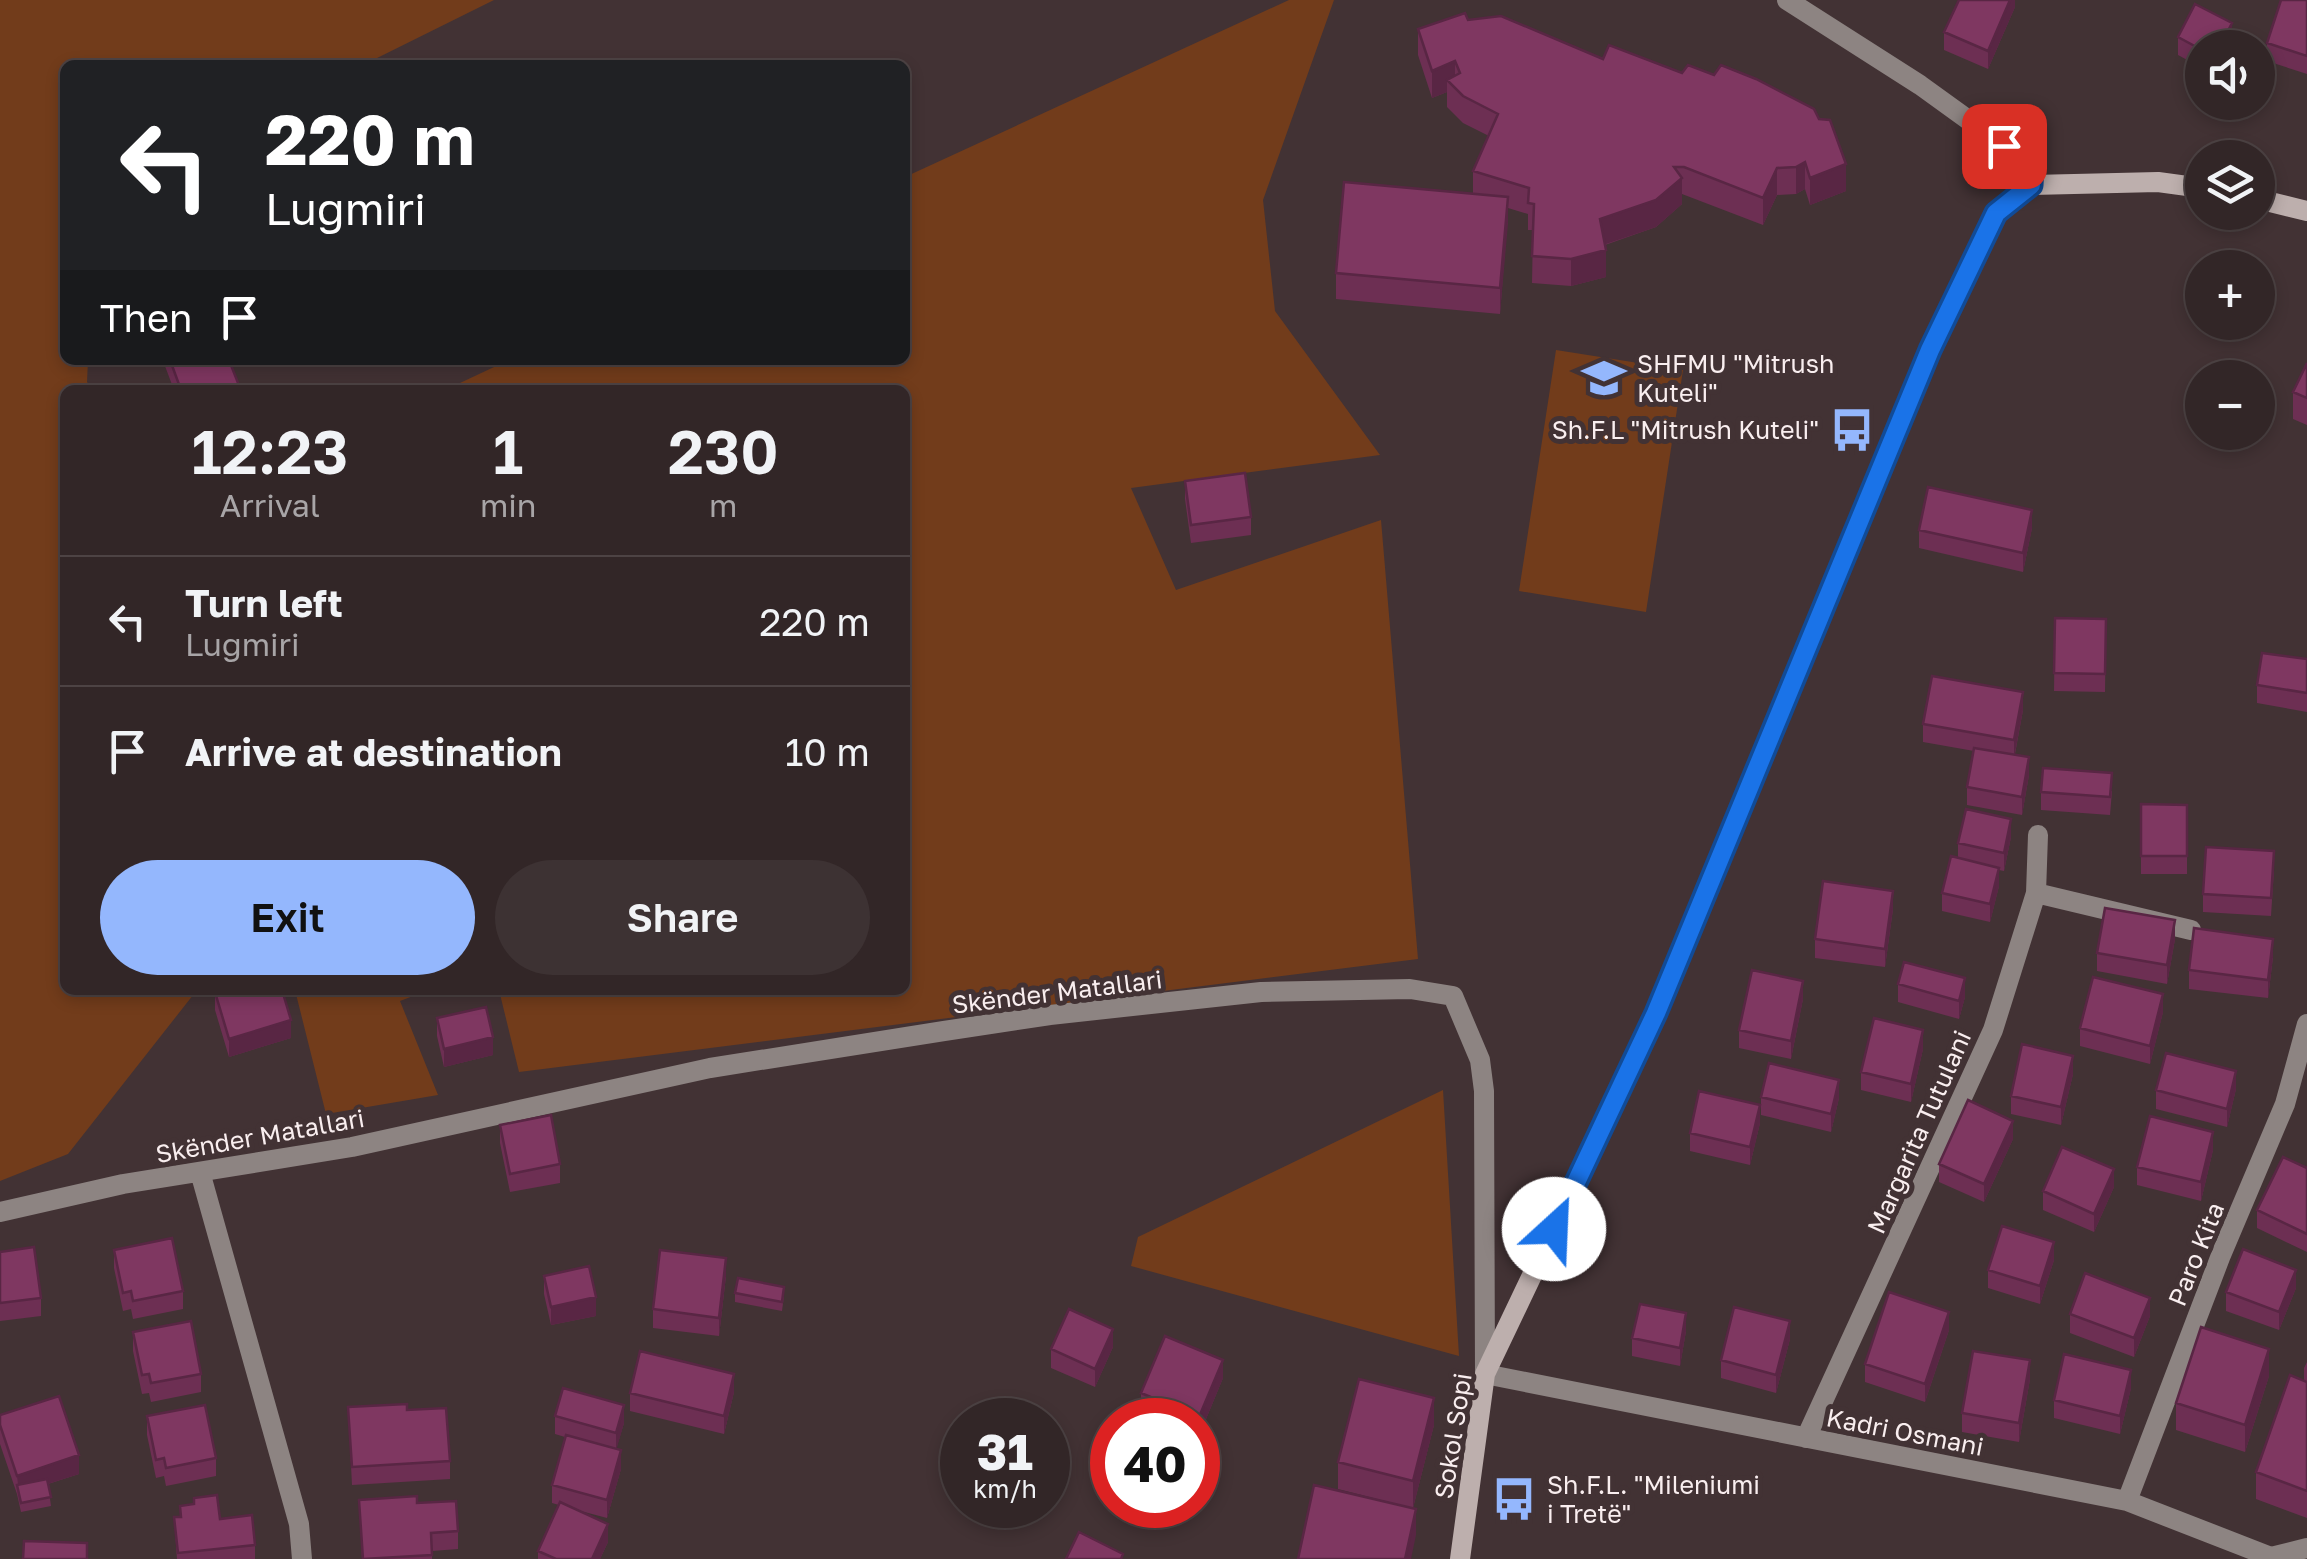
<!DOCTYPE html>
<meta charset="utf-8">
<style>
body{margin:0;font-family:"Golos Text",sans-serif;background:#3d3233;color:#f1f3f6;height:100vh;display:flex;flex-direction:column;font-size:38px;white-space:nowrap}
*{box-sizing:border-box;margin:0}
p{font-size:32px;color:#a8a5a7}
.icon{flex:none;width:55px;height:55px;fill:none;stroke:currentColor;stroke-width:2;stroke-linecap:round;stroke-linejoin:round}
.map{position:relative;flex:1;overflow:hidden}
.details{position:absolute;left:60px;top:385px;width:850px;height:610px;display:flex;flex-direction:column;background:#322627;border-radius:15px;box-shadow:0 5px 15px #0003,0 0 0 2px #4d4344}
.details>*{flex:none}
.top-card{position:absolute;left:60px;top:60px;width:850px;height:305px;border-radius:15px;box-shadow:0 5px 15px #0003,0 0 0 2px #4d4344;background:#202124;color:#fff;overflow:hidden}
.tools{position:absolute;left:2185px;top:30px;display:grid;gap:20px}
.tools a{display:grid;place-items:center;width:90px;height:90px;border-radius:50%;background:#322627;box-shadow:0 5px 15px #0003,0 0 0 2px #4d4344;font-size:50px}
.speed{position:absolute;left:940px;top:1398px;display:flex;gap:20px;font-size:50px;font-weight:700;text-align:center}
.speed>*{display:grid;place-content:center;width:130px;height:130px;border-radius:50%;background:#322627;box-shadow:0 5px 15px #0003,0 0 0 2px #4d4344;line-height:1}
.speed small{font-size:25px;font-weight:400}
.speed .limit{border:15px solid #d22;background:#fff;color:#111}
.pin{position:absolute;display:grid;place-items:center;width:85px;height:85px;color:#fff;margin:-42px;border-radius:20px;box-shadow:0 5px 15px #0006}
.me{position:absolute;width:110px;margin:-55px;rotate:25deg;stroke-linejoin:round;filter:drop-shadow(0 0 8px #0008)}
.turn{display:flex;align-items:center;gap:35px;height:210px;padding:0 40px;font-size:45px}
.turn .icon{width:130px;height:130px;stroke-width:2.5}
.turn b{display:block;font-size:70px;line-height:85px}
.then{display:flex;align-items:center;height:95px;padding:0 40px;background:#0003;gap:20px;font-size:38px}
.eta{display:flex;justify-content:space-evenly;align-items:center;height:170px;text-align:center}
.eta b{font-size:60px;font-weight:600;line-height:70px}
.primary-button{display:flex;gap:20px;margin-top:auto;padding:20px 40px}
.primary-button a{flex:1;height:115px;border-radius:60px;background:#94b7fd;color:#111;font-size:40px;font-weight:600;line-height:115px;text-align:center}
.primary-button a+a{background:#3d3233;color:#f1f3f6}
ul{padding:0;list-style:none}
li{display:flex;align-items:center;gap:30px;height:130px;padding:0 40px;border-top:2px solid #4d4344}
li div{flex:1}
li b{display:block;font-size:38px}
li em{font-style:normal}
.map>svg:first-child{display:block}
.green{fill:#723c1b}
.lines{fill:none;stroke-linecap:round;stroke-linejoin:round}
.street{stroke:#8d8482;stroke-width:20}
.secondary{stroke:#bdafad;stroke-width:20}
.wall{fill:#6d2f53}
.shaded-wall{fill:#592644}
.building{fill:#7f3761;stroke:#592644;stroke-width:2.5}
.route-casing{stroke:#114b97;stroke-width:25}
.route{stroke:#1a73e8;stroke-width:18}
.labels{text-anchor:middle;stroke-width:10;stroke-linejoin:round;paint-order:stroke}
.poi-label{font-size:25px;fill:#f9eeef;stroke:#423234;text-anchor:start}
.street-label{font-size:25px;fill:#f9eeef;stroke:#423234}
</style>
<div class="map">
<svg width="2307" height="1559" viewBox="0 0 2307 1559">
<rect width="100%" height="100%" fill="#423234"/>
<path class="green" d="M0,0h494l-131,65h-298v295h23l-1,22 6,8h-28v600h132l-129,164 -68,27z
M1289,0h45l-71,200 12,111 105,144 -249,33 45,102 205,-70 37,439 -899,113 -20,-82h406v-600h-460l64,-30h396v-183z
M1556,350l127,20 -37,242 -127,-21z
M295,990h134l-29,11 38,94 -112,19z
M1443,1090l16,266 -328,-90 7,-29z"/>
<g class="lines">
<path class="street" d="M1787,0l133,85 112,81 -1,19
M2036,893l155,37
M200,1172l99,352 3,35
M0,1212l123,-28 229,-37 358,-79 234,-37 106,-16 211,-23 149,-3 43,7 27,64 4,31 1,283 642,127 144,56 36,-9
M1806,1438l187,-408 43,-137 2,-58
M2127,1501l94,-246 64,-151 22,-80"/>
<path class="secondary" d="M2258,199l49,12
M1460,1559l25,-185 172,-361 273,-663 66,-137 35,-28 127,-3 44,6"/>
</g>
<path class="wall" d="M2015,0v7l-27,62 -44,-19v-18z
M2307,0v74l-40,-13v-18z
M1468,20l135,39 79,14 164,118 -36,14 -5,-16 -9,5 -19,1 -14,30 -81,-31v10l-26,23 -51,18 1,32 -35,9 -39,-3 1,-53h-5v-16l-20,-6 -8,106 -164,-15v-26l137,-79v-23l16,-35 -26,-13 -16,-16v-15l-15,6 -14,-43v-26z
M2178,37l54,4 -3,7h-27v20l-24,-13z
M165,360h64l11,30h-66l-9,-24z
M2307,363v62l-14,-6v-27z
M1185,481l66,36v18l-60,8 -6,-44z
M2032,528l-9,44 -104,-24v-18z
M2055,618l51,1 -1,73 -51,-1z
M2307,659v53l-50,-9v-18z
M2023,710l-8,44 14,21 -7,40 -55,-10v-18l7,-36 -51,-9v-18z
M2112,791l-2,24 -69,-5v-18z
M2141,804l46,1v69h-46z
M2011,837l-7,34 -5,-1v16l-9,36 -48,-11v-18l16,-35v-15z
M2274,869l-3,47 -68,-4v-18z
M1893,909l-8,58 -70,-9v-19z
M2175,939l-8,45 -70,-13v-18z
M2273,957l-5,41 -79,-9v-19z
M1898,984l67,13 -6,22 -61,-17z
M215,992l76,46 -62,19 -14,-47z
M1803,999l-12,60 -52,-11v-18z
M2163,1012l-13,52 -70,-18v-18z
M437,1018l56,37 -49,12 -7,-31z
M1923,1049l-12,53 -50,-12v-18z
M2073,1074l-12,51 -50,-11v-18z
M2236,1089l-9,38 -71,-18v-19z
M1761,1097l78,1 -8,34 -70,-17z
M1760,1123l-10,42 -60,-14v-18z
M500,1125l60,39v19l-50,9 -10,-49z
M2013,1139l-29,63 -45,-20v-18z
M2213,1150l-12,51 -64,-16v-18z
M2307,1168v84l-50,-24v-18z
M2114,1187l-20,45 -51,-22v-19z
M114,1250l69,41v18l-50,10 -2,-10 -8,2 -9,-43z
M0,1252l41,46v18l-41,5z
M2054,1260l-14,44 -52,-16v-18z
M544,1276l52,40 -45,9 -7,-31z
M726,1276l-7,60 -66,-8v-19z
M2296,1288l-17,42 -53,-19v-19z
M735,1293l49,3 -2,15 -47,-9z
M2070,1314l80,2 -16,41 -64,-24z
M1949,1330l-24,72 -60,-20v-18z
M1686,1331l-6,35 -48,-10v-18z
M133,1332l68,42v18l-50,10 -2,-9 -7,1 -9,-43z
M1790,1339l-14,54 -55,-15v-18z
M1113,1347l-18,40 -44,-19v-19z
M2307,1362v156l-51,-19v-27l48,-92v-12z
M2269,1376l-24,76 -69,-22v-27z
M1223,1378l-24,58 -1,-16h-37l-20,-9v-18z
M2030,1379l-11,63 -57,-10v-19z
M2131,1388l-11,46 -66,-16v-18z
M734,1392l-10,42 -94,-23v-18z
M348,1407l59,3 43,51v18l-98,6z
M0,1415l79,59 -31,10 3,22 -30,6 -4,-18 -17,-50z
M147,1416l69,42v18l-50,10 -2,-10 -8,2 -9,-43z
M555,1416l69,7 -8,26 5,20 -14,49 -30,-8 31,32 -8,17h-62v-8l21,-46 -7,-2v-18l13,-48 -10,-3z
M1434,1425l-21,83 3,27 -19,-31 -59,-15v-27z
M359,1500l58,3 41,28v18l-26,2v8h-70z
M180,1506l40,13 35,26v14h-78l-3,-42h6z"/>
<path class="shaded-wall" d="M2010,0h5v7l-27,62v-18z
M2232,23v18l-3,7h-10z
M1455,61v27l-8,-8v12l-15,6v-27z
M1805,162v27l-9,5v-27z
M1846,164v27l-36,14v-27z
M1777,168v27l-14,30v-27z
M1682,178v26l-26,23 -56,19v-27z
M1508,197v27l-8,90v-26z
M1606,250v27l-35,9v-27z
M2032,510v18l-9,44v-19z
M2023,692v18l-9,48v-18z
M2029,757v18l-7,40v-18z
M2011,819v18l-7,34v-18z
M1999,868v18l-9,36v-18z
M1893,891v18l-8,58v-18z
M2175,920v19l-8,45v-19z
M2273,939v18l-5,41v-18z
M1965,978v19l-6,22v-18z
M1803,981v18l-12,60v-18z
M2163,994v18l-13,52v-18z
M291,1020v18l-62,19v-18z
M1923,1030v19l-12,53v-18z
M493,1037v18l-49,12v-18z
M2073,1056v18l-12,51v-18z
M2236,1071v18l-9,38v-18z
M1839,1080v18l-8,34v-18z
M1760,1105v18l-10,42v-18z
M2013,1121v18l-29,63v-18z
M2213,1132v18l-12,51v-19z
M2114,1169v18l-20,45v-18z
M2054,1242v18l-14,44v-18z
M726,1258v18l-7,60v-18z
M2296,1270v18l-17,42v-18z
M596,1297v19l-45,9v-18z
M2150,1298v18l-16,41v-19z
M1949,1312v18l-24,72v-18z
M1686,1313v18l-6,35v-18z
M1790,1321v18l-14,54v-18z
M1113,1329v18l-18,40v-18z
M2269,1349v27l-24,76v-27z
M1223,1360v18l-24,58v-19z
M2030,1360v19l-11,63v-19z
M2131,1370v18l-11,46v-18z
M734,1374v18l-10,42v-18z
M1434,1398v27l-21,83v-27z
M624,1405v18l-8,28v-18z
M621,1450v19l-14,49v-18z
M79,1455v19l-60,19 -2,-17z
M1416,1509v26l-5,24h-6z
M608,1524v18l-8,17h-8z"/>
<path class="building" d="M1959,0h51l-22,51 -44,-19z
M2281,0h26v56l-40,-13z
M2195,4l37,19 -13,25h-17v2l-24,-13z
M1465,13l3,7 33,-4 102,43 6,-14 73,28 6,-8 26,10 7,-10 35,14 58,30 5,10 11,1 16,44 -36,14 -5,-16 -9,5 -19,1 -14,30 -79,-31h-10l8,11 -26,22 -56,19 6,31 -35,9 -39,-3 2,-52 -6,-1 1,-15 -56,-17 25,-57 -35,-18 -16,-16 13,-7 -5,-12 -23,10 -14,-42z
M1344,182l164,15 -8,91 -164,-15z
M170,360h59l11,28 -5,2h-54z
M2307,363v35l-14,-6z
M1245,473l6,44 -60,8 -6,-44z
M1928,487l104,23 -9,43 -104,-23z
M2055,618l51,1 -1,55 -51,-1z
M2262,653l45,6v34l-50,-8z
M1932,676l91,16 -9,48 -91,-16z
M1974,748l55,9 -7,40 -55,-10z
M2043,768l69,5 -2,24 -69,-5z
M2141,804l46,1v51h-46z
M1966,809l45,10 -7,34 -46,-10z
M2206,847l68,4 -3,47 -68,-4z
M1951,856l48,12 -9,36 -48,-11z
M1823,881l70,10 -8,58 -70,-10z
M2105,908l70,12 -8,45 -70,-12z
M2194,928l79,11 -5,41 -79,-10z
M1904,962l61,16 -6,23 -61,-17z
M1752,970l51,11 -12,60 -52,-11z
M2093,977l70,17 -13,52 -70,-18z
M220,990h62l9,30 -62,19 -14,-47z
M486,1007l7,30 -49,12 -7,-31z
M1874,1018l49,12 -12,54 -50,-12z
M2022,1044l51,12 -12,51 -50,-11z
M2166,1053l70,18 -9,38 -71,-19z
M1769,1063l70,17 -8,34 -70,-17z
M1699,1091l61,14 -10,42 -60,-14z
M1968,1100l45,21 -29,63 -45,-20z
M551,1115l9,49 -50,10 -10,-49z
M2150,1116l63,16 -12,50 -64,-15z
M2062,1147l52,22 -20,45 -51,-23z
M2283,1157l24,11v66l-50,-24z
M2002,1226l52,16 -14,44 -52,-16z
M172,1238l11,53 -50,10 -2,-10 -8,2 -9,-43z
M34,1247l7,51 -41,5v-51z
M2243,1249l53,21 -17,42 -53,-20z
M660,1250l66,8 -7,60 -66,-9z
M589,1266l7,31 -45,10 -7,-31z
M2085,1273l65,25 -16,40 -64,-24z
M738,1278l46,9 -2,15 -47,-9z
M1889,1292l60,20 -24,72 -60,-20z
M1640,1304l46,9 -6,35 -48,-10z
M1734,1307l56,14 -14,54 -55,-15z
M1069,1309l44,20 -18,40 -44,-20z
M191,1321l10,53 -50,9 -2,-9 -7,1 -9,-43z
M2201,1327l68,22 -24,76 -69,-22z
M1165,1336l58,24 -24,57 -58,-24z
M640,1351l94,23 -10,42 -94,-23z
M1973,1351l57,9 -11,63 -57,-10z
M2064,1354l67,16 -11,46 -66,-16z
M2290,1375l17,7v109l-51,-19z
M1359,1379l75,19 -21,83 -75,-19z
M563,1388l61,17 -8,28 -61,-17z
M59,1396l20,59 -62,21 -17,-51v-10z
M407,1404v6l39,-2 4,53 -98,6 -4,-60z
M205,1405l11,53 -50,10 -2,-10 -8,2 -9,-44z
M566,1435l55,15 -14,50 -55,-15z
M47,1479l4,18 -30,6 -4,-18z
M1314,1485l102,24 -11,50h-107z
M217,1495l3,24 32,-4 3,30 -77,8 -4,-36h7l-1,-11 14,-2v-6z
M417,1496v7l39,-2 2,30 -27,2 1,22 -69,4 -4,-59z
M560,1502l48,22 -16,35h-36l-18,-8z
M1079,1532l44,22 -2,5h-55z
M24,1541l63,2v16h-64z"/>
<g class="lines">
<g class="route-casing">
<path id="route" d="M1554,1229l102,-216 274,-663 66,-137 35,-28 1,-19 -28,-20"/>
</g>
<use href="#route" class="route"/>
</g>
<defs>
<g id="school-bare" transform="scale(3.45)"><path d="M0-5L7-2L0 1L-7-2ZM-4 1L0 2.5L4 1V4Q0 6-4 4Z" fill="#94b7fd" stroke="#423234" stroke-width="2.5" paint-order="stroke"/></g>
<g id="bus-bare" transform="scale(3.45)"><path d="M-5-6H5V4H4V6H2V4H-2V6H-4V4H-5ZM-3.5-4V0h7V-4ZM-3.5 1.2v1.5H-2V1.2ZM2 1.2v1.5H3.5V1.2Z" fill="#94b7fd" stroke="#423234" stroke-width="2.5" paint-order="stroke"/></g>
</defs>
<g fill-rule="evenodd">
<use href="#school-bare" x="1604" y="378"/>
<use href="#bus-bare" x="1852" y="430"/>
<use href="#bus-bare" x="1514" y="1499"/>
</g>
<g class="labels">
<g class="poi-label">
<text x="1637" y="373">SHFMU "Mitrush<tspan x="1637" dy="29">Kuteli"</tspan></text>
<text x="1819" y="439" text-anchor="end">Sh.F.L "Mitrush Kuteli"</text>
<text x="1547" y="1494">Sh.F.L. "Mileniumi<tspan x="1547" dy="29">i Tretë"</tspan></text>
</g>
<g class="street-label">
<text transform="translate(1057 992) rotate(-7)" y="9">Skënder Matallari</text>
<text transform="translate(1919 1132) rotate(-66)" y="9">Margarita Tutulani</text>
<text transform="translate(260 1136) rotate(-10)" y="9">Skënder Matallari</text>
<text transform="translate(2196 1254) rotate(-68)" y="9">Paro Kita</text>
<text transform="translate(1905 1432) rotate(11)" y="9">Kadri Osmani</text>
<text transform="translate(1453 1436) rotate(-81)" y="9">Sokol Sopi</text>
</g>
</g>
</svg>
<div class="tools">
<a><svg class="icon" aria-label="sound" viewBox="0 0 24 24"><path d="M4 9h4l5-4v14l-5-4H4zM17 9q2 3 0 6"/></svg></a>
<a><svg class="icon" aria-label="layers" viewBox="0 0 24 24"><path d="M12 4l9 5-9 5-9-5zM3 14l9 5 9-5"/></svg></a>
<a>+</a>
<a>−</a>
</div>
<div class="speed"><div>31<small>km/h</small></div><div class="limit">40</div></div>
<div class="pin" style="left:2004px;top:146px;background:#d93025"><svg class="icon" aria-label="arrive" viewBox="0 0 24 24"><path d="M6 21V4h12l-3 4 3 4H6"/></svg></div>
<svg class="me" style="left:1554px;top:1229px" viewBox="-20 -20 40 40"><circle r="19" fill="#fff"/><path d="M0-13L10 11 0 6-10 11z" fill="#1a73e8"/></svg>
<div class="top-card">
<div class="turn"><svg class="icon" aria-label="left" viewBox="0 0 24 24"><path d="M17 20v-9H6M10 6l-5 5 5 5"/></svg><div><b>220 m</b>Lugmiri</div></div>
<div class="then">Then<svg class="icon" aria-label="arrive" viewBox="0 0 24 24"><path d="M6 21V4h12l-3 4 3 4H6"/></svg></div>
</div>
<section class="details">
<div class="eta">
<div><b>12:23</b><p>Arrival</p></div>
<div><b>1</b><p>min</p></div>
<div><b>230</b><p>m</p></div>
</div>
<ul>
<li><svg class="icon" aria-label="left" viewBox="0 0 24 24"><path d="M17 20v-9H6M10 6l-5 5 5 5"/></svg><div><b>Turn left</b><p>Lugmiri</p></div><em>220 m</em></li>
<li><svg class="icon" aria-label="arrive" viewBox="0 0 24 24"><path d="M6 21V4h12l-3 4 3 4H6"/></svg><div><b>Arrive at destination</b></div><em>10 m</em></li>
</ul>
<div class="primary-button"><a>Exit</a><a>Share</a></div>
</section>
</div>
